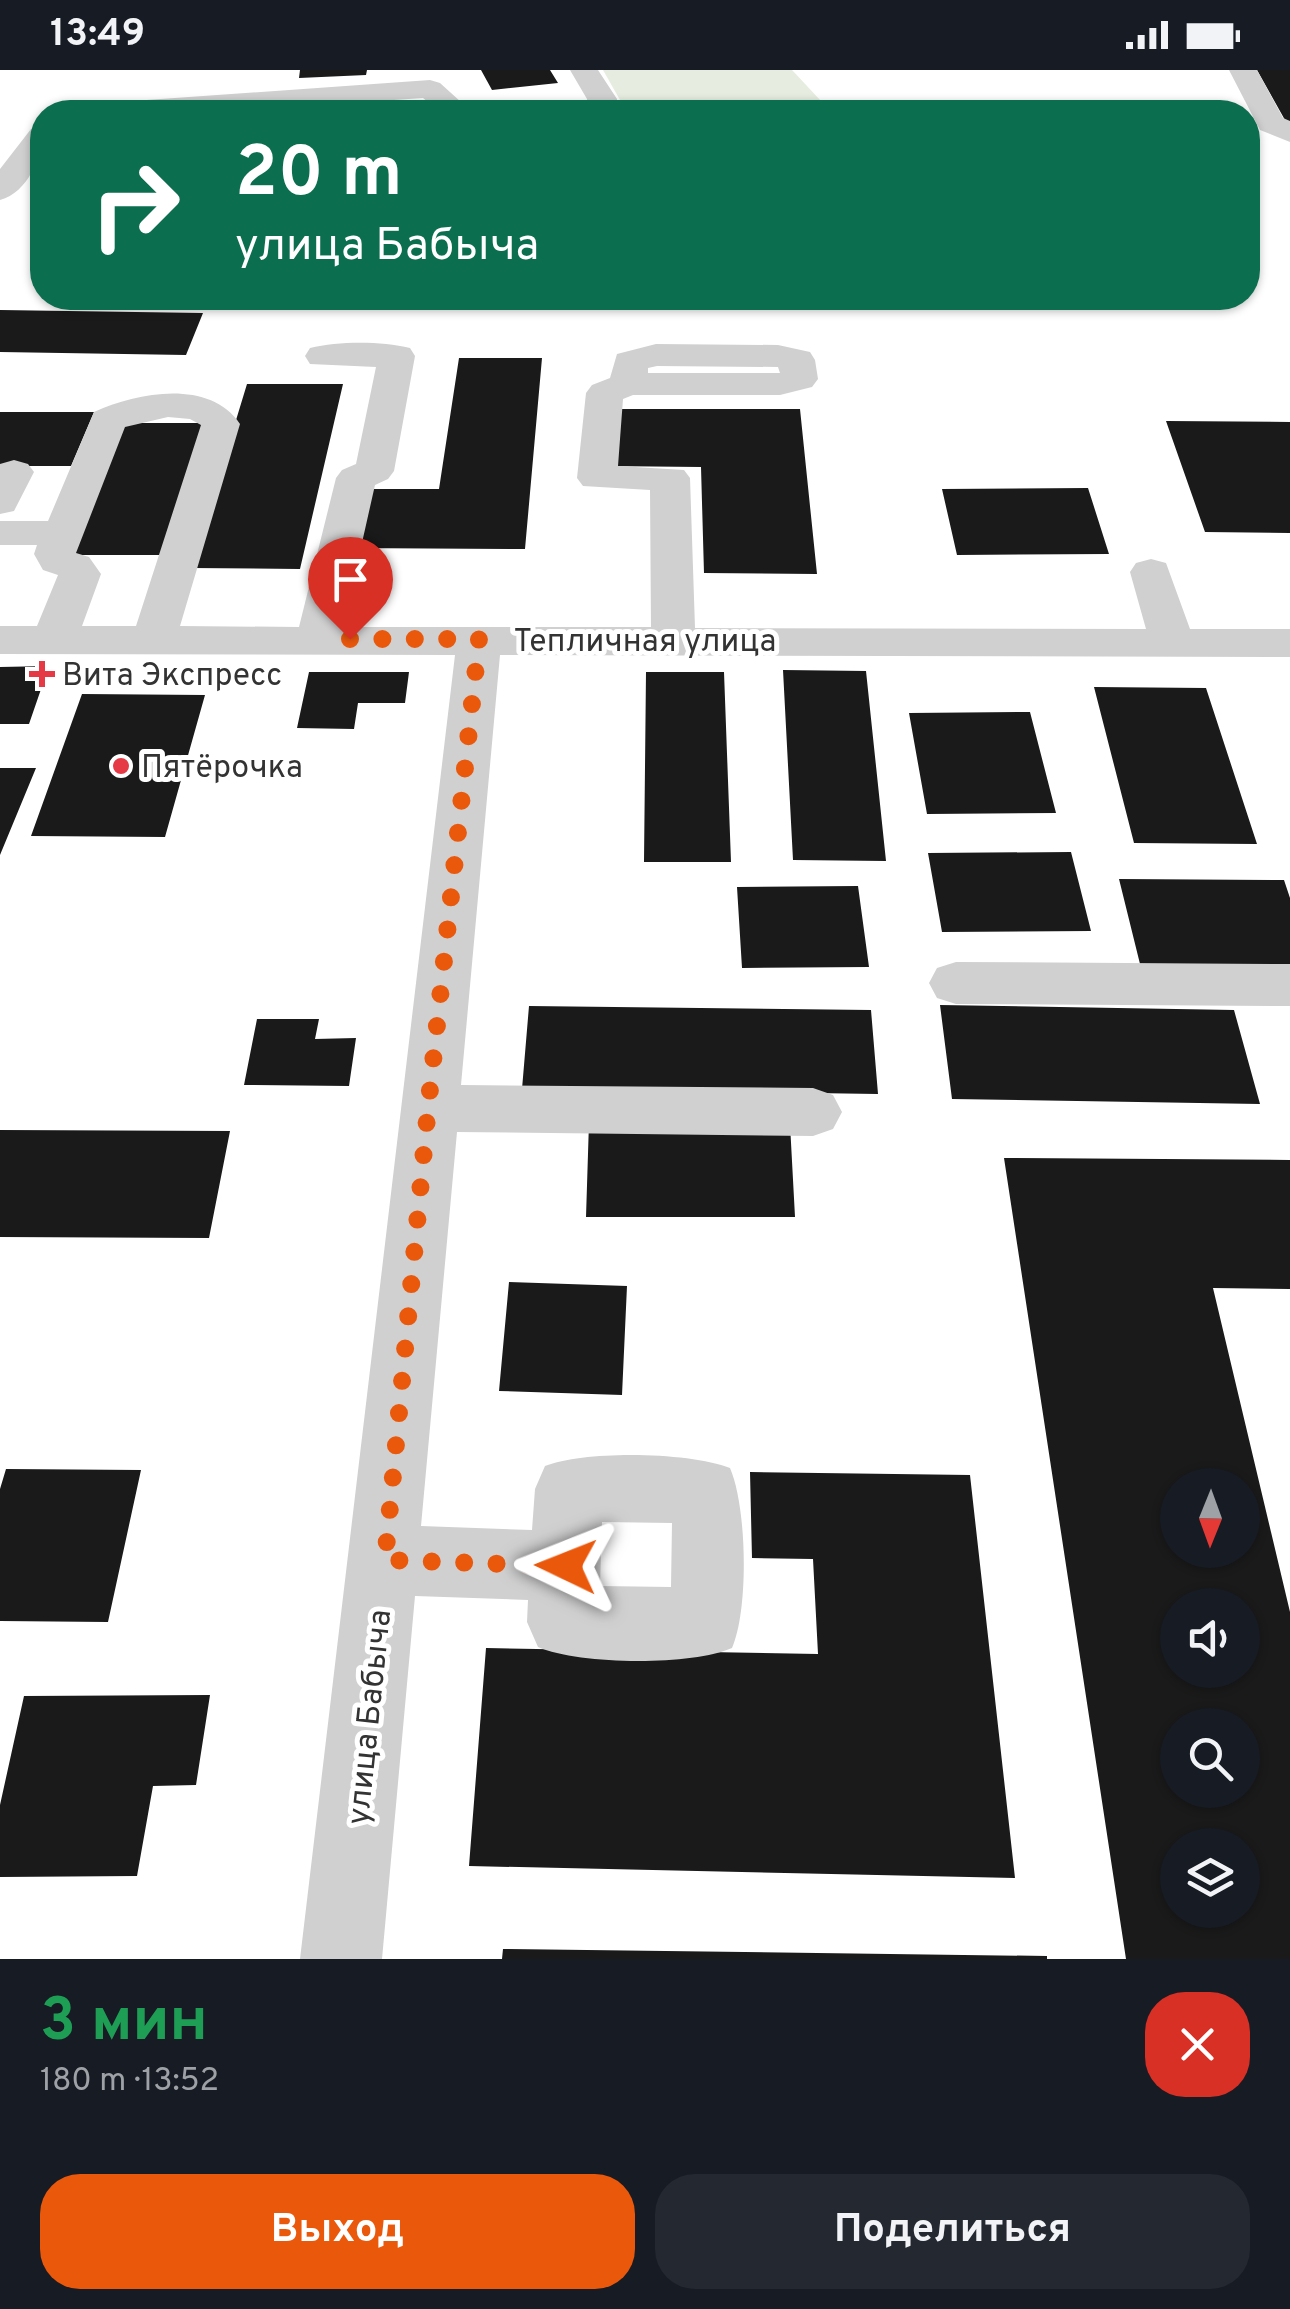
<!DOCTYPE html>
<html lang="ru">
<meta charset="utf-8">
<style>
body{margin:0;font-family:Overpass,sans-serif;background:#242831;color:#f1f3f6;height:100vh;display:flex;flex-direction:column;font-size:38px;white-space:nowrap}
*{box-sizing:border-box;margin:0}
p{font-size:32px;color:#9ea1a6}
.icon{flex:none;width:55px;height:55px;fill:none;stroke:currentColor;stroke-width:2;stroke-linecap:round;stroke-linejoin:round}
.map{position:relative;height:1889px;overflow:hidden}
.sheet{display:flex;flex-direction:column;background:#171b24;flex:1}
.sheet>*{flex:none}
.hud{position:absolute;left:30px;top:30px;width:1230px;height:210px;border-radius:40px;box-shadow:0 2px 8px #0004;background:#0b6e4f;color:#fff;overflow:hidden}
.needle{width:65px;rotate:181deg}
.tools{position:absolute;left:1160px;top:1398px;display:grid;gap:20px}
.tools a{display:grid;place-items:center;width:100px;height:100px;border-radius:50%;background:#171b24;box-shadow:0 2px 8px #0004;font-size:50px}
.pin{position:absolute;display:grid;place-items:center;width:85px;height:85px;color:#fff;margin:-102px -42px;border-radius:50% 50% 50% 0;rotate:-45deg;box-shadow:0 0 10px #0007}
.pin .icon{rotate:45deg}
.me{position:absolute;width:110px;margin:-55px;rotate:272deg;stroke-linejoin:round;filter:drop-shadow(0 0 8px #0008)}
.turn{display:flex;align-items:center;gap:35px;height:210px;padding:0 40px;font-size:45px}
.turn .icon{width:130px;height:130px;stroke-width:2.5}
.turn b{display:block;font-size:70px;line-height:85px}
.round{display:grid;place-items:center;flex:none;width:105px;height:105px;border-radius:40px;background:#242831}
.summary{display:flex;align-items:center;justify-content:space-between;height:170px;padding:0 40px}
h1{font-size:60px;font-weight:700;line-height:75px;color:#1e9e55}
.primary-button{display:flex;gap:20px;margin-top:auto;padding:20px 40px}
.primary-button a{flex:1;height:115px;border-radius:40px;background:#ea580c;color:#fff;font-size:40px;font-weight:700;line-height:115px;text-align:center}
.primary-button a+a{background:#242831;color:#f1f3f6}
.status{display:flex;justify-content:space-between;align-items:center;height:70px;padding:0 50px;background:#171b24;direction:ltr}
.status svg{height:28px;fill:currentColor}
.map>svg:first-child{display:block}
.green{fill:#e6ecdf}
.building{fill:#1a1a1a;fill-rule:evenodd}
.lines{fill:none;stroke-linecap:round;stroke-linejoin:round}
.minor{fill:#d0d0d0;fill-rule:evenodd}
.route{stroke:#ea580c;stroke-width:18;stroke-dasharray:0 32.4}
.poi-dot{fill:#e63946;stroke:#fff;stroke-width:4}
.labels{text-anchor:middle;stroke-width:10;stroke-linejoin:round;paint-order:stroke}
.street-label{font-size:32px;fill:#333;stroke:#fff}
.poi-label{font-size:32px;fill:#333;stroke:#fff;text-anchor:start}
</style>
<div class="status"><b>13:49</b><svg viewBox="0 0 49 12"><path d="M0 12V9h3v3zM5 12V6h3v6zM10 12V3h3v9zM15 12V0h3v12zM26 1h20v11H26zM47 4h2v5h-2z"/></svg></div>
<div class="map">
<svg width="1290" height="1889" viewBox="0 0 1290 1889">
<rect width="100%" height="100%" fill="#fff"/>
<path class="green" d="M603,0h189l29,31 -201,-1z"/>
<path class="building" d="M300,0h67l-1,5 -67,3z
M481,0h69l8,13 -66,7z
M1257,0h33v59z
M0,240l203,3 -17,42 -186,-3z
M459,288h83l-17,191 -178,-1 12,-59h80z
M247,314h96l-43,185 -109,-1z
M606,339h194l17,165 -113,-1 -3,-106 -97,-1z
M0,342h94l-23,54h-71z
M1166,351l124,1v111l-85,-1z
M119,353h89l-43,132h-98z
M1088,418l21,66 -152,1 -15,-66z
M49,596l-20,58h-29v-57z
M783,600l83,1 20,190 -93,-1z
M309,602h100l-4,31h-47l-4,26 -57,-1z
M646,602h78l7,190h-87z
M1094,617l112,1 51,156 -123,-1z
M82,624l123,1 -40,142 -134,-1z
M1030,642l26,101 -129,1 -18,-101z
M0,698h36l-36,87z
M1071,782l20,79 -149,1 -14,-79z
M1119,809l165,1 6,18v67l-150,-1z
M858,816l11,81 -127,1 -5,-81z
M940,935l294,5 26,94 -308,-5z
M529,936l342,4 7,84 -356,-5z
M257,949h62l-4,20 41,-1 -7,48 -105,-1z
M589,1052l201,2 5,93h-209z
M0,1060l230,1 -21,107 -209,-1z
M1004,1088l286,2v129l-77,-1 77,324v347h-164zM1178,1415h64v65h-64zM1178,1535h64v65h-64zM1178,1655h64v65h-64zM1178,1775h64v65h-64z
M509,1212l118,4 -5,109 -123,-4z
M6,1399l135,1 -33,152 -108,-1v-132z
M750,1402l220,3 45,403 -546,-12 17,-218 332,6 -5,-95 -61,-1z
M210,1625l-14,90 -43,1 -16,90 -137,1v-72l24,-109z
M503,1879l544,7v3h-545z"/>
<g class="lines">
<path class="minor" d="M570,0h28l19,29v13h-30v-13z
M1229,0h28l26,48 7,3v21l-30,-12z
M430,10l10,3 32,29h-32l-17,-14 -200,14h-134l4,-6 11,-3z
M42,56c2,26 -12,66 -42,74v-31l31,-40z
M656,274l122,1 32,7 5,8 3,19 -6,8 -32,8h-147l-10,4 -5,67 66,4 6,8 5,150 451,1 -16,-57 6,-9 15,-4 15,4 24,66h100v28l-790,-2 -39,430 352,3 20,7 9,17 -9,17 -20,7 -356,-4 -36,394 111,4 3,-41 10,-23c40,-16 145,-14 185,2 17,39 19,141 2,180 -41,18 -153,17 -194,-1l-11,-25 1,-22 -113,-4 -33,363h-82l155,-1304 -455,-1v-28h37l21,-51 -15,-5 -9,-16 3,-9h-37v-24h48l46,-109c44,-20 116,-33 146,12l-60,202 119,1 37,-149 6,-8 14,-6 20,-97 -66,-3 -5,-8 5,-8c29,-7 71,-7 100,0l5,8 -21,115 -6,8 -13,6 -32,142h308l-1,-137 -67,-4 -6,-8 9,-85 6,-8 18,-7 7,-24zM657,296l121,1 2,6h-132v-5zM168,347l22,2 11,6 -65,201h-54l19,-52 -12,-17 -13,-4 49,-126zM602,1452l70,1 -1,64 -71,-1z
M14,390l14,4 6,8 -20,39 -14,3v-50z
M956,892l334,2v42l-334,-2 -19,-6 -8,-15 8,-15z"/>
</g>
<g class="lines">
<path class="route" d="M350,569h129l-51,469 -43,452 181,6"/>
</g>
<g class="poi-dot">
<path d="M37 589h10v10h10v10h-10v10h-10v-10h-10v-10h10z"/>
<circle cx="121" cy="696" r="10"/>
</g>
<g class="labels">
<g class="street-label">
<text x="645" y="581">Тепличная улица</text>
<text transform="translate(368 1647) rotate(-84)" y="11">улица Бабыча</text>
</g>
<g class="poi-label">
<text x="62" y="615">Вита Экспресс</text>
<text x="141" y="707">Пятёрочка</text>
</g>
</g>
</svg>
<div class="tools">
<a><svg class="needle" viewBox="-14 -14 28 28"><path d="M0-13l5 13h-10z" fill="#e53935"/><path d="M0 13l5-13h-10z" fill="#9ea1a6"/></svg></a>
<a><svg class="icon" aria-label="sound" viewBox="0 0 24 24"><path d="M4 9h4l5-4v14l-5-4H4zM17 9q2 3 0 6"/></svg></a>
<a><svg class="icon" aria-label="search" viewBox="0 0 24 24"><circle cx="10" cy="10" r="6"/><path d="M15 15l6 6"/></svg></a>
<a><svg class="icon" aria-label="layers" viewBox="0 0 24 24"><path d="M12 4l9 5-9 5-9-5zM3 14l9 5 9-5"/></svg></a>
</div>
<div class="pin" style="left:350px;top:569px;background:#d93025"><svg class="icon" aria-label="arrive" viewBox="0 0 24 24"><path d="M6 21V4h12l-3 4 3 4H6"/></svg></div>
<svg class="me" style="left:566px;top:1496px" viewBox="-20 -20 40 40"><path d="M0-17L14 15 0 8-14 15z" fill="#ea580c" stroke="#fff" stroke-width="4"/></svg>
<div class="hud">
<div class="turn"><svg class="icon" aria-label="right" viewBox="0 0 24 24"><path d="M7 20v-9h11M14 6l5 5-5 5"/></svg><div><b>20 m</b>улица Бабыча</div></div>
</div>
</div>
<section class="sheet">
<div class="summary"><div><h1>3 мин</h1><p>180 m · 13:52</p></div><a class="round" style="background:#d93025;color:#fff"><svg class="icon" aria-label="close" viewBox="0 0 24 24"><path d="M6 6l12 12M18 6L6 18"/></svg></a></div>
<div class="primary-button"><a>Выход</a><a>Поделиться</a></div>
</section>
